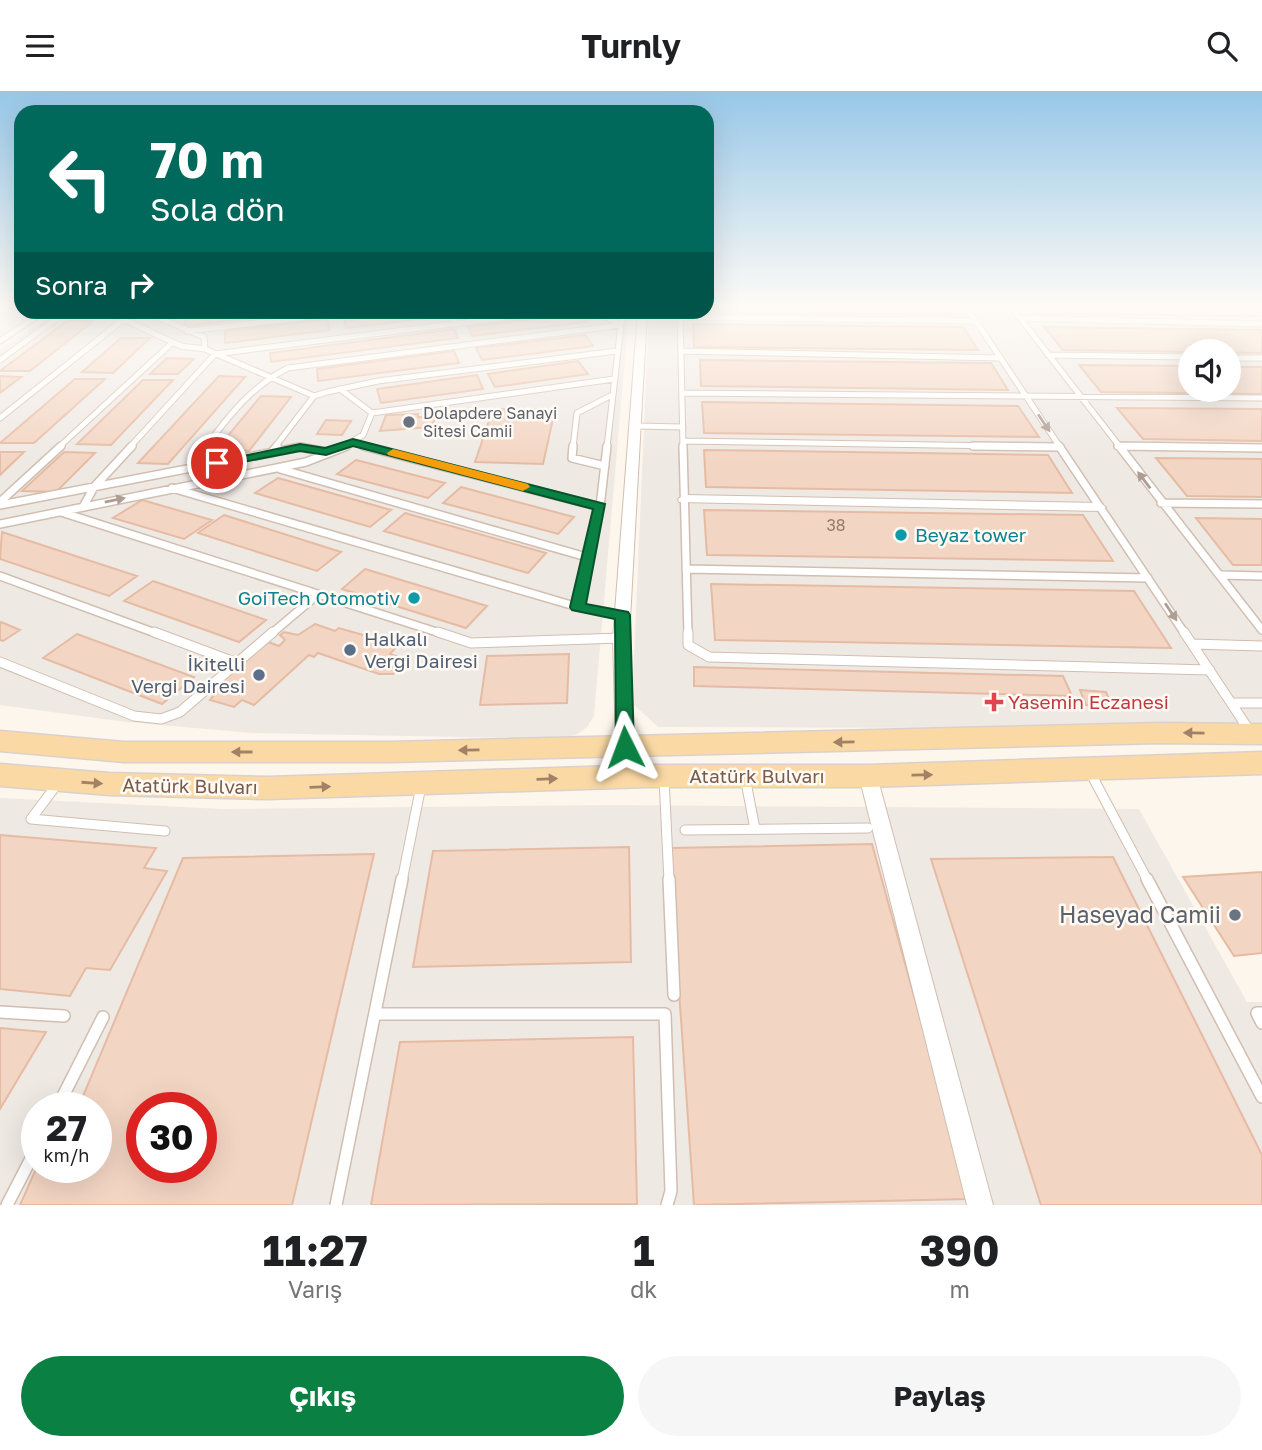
<!DOCTYPE html>
<html lang="tr">
<meta charset="utf-8">
<style>
body{margin:0;font-family:"Golos Text",sans-serif;background:#f6f6f6;color:#202124;height:100vh;display:flex;flex-direction:column;font-size:26px;white-space:nowrap}
*{box-sizing:border-box;margin:0}
p{font-size:23px;color:#757577}
.icon{flex:none;width:38px;height:38px;fill:none;stroke:currentColor;stroke-width:2;stroke-linecap:round;stroke-linejoin:round}
.map{position:relative;height:1114px;overflow:hidden}
.drawer{display:flex;flex-direction:column;background:#fff;flex:1}
.drawer>*{flex:none}
.banner{position:absolute;left:14px;top:14px;width:700px;height:214px;border-radius:21px;box-shadow:0 7px 28px #0002;background:#00695c;color:#fff;overflow:hidden}
.controls{position:absolute;left:1178px;top:248px;display:grid;gap:14px}
.controls a{display:grid;place-items:center;width:63px;height:63px;border-radius:50%;background:#fff;box-shadow:0 7px 28px #0002;font-size:35px}
.speed{position:absolute;left:21px;top:1001px;display:flex;gap:14px;font-size:35px;font-weight:700;text-align:center}
.speed>*{display:grid;place-content:center;width:91px;height:91px;border-radius:50%;background:#fff;box-shadow:0 7px 28px #0002;line-height:1}
.speed small{font-size:18px;font-weight:400}
.speed .limit{border:10px solid #d22;background:#fff;color:#111}
.pin{position:absolute;display:grid;place-items:center;width:60px;height:60px;color:#fff;margin:-30px;border:4px solid #fff;border-radius:50%;box-shadow:0 2px 7px #0007}
.me{position:absolute;width:77px;margin:-38px;rotate:357deg;stroke-linejoin:round;filter:drop-shadow(0 0 5px #0008)}
.turn{display:flex;align-items:center;gap:24px;height:147px;padding:0 21px;font-size:32px}
.turn .icon{width:91px;height:91px;stroke-width:2.5}
.turn b{display:block;font-size:49px;line-height:60px}
.then{display:flex;align-items:center;height:66px;padding:0 21px;background:#0003;gap:14px;font-size:26px}
.eta{display:flex;justify-content:space-evenly;align-items:center;height:119px;text-align:center}
.eta b{font-size:42px;font-weight:700;line-height:49px}
.action{display:flex;gap:14px;margin-top:auto;padding:14px 21px}
.action a{flex:1;height:80px;border-radius:42px;background:#0b8043;color:#fff;font-size:28px;font-weight:700;line-height:80px;text-align:center}
.action a+a{background:#f6f6f6;color:#202124}
header{display:flex;justify-content:space-between;align-items:center;height:91px;padding:0 21px;background:#fff;font-size:32px;font-weight:700}
.map>svg:first-child{display:block}
.industrial{fill:#efe9e4;fill-rule:evenodd}
.building{fill:#f3d5c3;stroke:#e6bba3;stroke-width:2;fill-rule:evenodd}
.lines{fill:none;stroke-linecap:round;stroke-linejoin:round}
.service-far3-casing{stroke:#d1beb0;stroke-width:7}
.service-far2-casing{stroke:#d1beb0;stroke-width:10}
.service-far1-casing{stroke:#d1beb0;stroke-width:11}
.service-casing{stroke:#d1beb0;stroke-width:14}
.minor-casing{stroke:#d1beb0;stroke-width:2}
.primary-casing{stroke:#dad1cd;stroke-width:3}
.service-far3{stroke:#fff;stroke-width:5}
.service-far2{stroke:#fff;stroke-width:7}
.service-far1{stroke:#fff;stroke-width:9}
.service{stroke:#fff;stroke-width:11}
.minor{fill:#fff;fill-rule:evenodd}
.primary{fill:#fbd9a5;fill-rule:evenodd}
.oneway{fill:#af9d94}
.oneway2{fill:#a18267}
.route{fill:#0b8043;stroke:#07532c;stroke-width:2}
.slow{fill:#f59e0b}
.worship-dot{fill:#6b7280;stroke:#fffaf3;stroke-width:2.5}
.culture-dot{fill:#0f9aa8;stroke:#fffaf3;stroke-width:2.5}
.service-dot{fill:#5c6f8a;stroke:#fffaf3;stroke-width:2.5}
.health-dot{fill:#e0444e;stroke:#fffaf3;stroke-width:2.5}
.labels{text-anchor:middle;stroke-width:5;stroke-linejoin:round;paint-order:stroke}
.far-worship-label{font-size:16px;fill:#5b616d;stroke:#fffaf3;text-anchor:start}
.number-label{font-size:16px;fill:#987a6a}
.culture-label{font-size:19px;fill:#0d838f;stroke:#fffaf3;text-anchor:start}
.service-label{font-size:19px;fill:#4e5e75;stroke:#fffaf3;text-anchor:start}
.health-label{font-size:19px;fill:#be3a42;stroke:#fffaf3;text-anchor:start}
.street-label{font-size:19px;fill:#7a5c4d;stroke:#fffaf3}
.near-worship-label{font-size:23px;fill:#5b616d;stroke:#fffaf3;text-anchor:end}
</style>
<header><svg class="icon" aria-label="menu" viewBox="0 0 24 24"><path d="M4 6h16M4 12h16M4 18h16"/></svg>Turnly<svg class="icon" aria-label="search" viewBox="0 0 24 24"><circle cx="10" cy="10" r="6"/><path d="M15 15l6 6"/></svg></header>
<div class="map">
<svg width="1262" height="1114" viewBox="0 0 1262 1114">
<rect width="100%" height="100%" fill="#fdf6ec"/>
<path class="industrial" d="M0,214h21v6l16,1 -37,24z
M707,214h555v424l-604,-2 -26,-24 17,-391 58,-1zM1190,261h38v38h-38z
M57,221h572l-35,404 -7,11 -11,8 -19,4 -304,-6 -127,-11 -126,-17v-356z
M0,707l222,11 392,-4 525,4 108,193h15v203h-1262zM37,1017h59v59h-59zM142,1017h59v59h-59z"/>
<path class="building" d="M707,214h240l6,10 -263,-3 17,-1z
M1029,214h233v11l-226,-2z
M226,220h81l-122,15 1,-10z
M390,220h52l2,5 -98,12 -3,-11z
M469,220h52l-40,5z
M581,222l6,9 -115,14 -4,-9z
M327,228l3,11 -105,13v-12z
M67,230h26l-63,50h-30z
M693,233l270,3 15,23 -284,-3z
M1044,236l218,3v23l-199,-3z
M454,238l4,9 -187,24 -1,-9z
M585,244l8,11 -111,14 -6,-12z
M121,247h29l-37,35 -31,-1z
M454,260l5,12 -141,18 -1,-12z
M167,267l27,1 -16,15h-28z
M700,269l291,3 17,27 -307,-4z
M578,270l10,13 -93,13 -7,-13z
M1079,274l111,1v24h38v-23h34v27l-161,-2z
M477,284l6,14 -102,14 -4,-14z
M0,285l21,1 -21,16z
M219,285l26,1 -77,87 -30,-1z
M75,288h30l-71,64h-34z
M143,289h30l-62,65 -34,-1z
M261,305l30,1 -42,54 -33,-1z
M702,311l316,4 21,31 -335,-4z
M1117,317l145,1v32l-119,-2z
M493,318l62,1 -12,54 -68,-2z
M418,323v3h17l-3,10 -52,4 6,-16z
M326,329l25,1 -9,14 -25,-1z
M704,359l344,5 24,38 -366,-6z
M0,361h24l-24,23z
M64,361l31,1 -39,39 -34,-1z
M1156,367l106,1v38l-75,-1z
M356,369l89,23 -17,15 -91,-24z
M278,387l113,32 -21,17 -115,-34z
M461,396l113,30 -16,17 -115,-31z
M142,409l70,20 -28,19 -71,-21z
M704,419l379,5 30,46 -406,-6z
M405,422l141,40 -18,20 -144,-42z
M224,424l117,37 -24,19 -119,-38z
M1196,427l66,1v46h-29z
M2,441l135,44 -28,20 -109,-37z
M365,478l122,37 -21,22 -124,-39z
M153,490l113,39 -27,22 -115,-41z
M711,493l423,7 37,57 -456,-8z
M0,532l1,-1 19,8 -17,11 -3,-1z
M315,533l20,7 4,-3 59,17 -8,9 6,2 -8,8 10,6 -5,4h-14l-61,-21 -4,4 -5,-2 -55,50 -12,-5 -8,7 -24,-7 7,-9 -6,-2 57,-47 11,4 6,-6 -5,-5 4,-3 14,3z
M77,543l117,43 -32,27 -119,-46z
M569,563l-2,49 -87,2 7,-49z
M694,576l369,9 9,20 -378,-10z
M1080,599l26,2 6,15 -26,-2z
M0,744l156,13 -12,20 23,3 -57,99 -24,-2 -16,28 -70,-7z
M872,753l98,355 -276,6 -25,-357z
M629,756l2,115 -218,5 20,-116z
M374,763l-82,351h-272l16,-36 60,-2v-59h-18l105,-250zM142,1017h59v59h-59z
M1113,766l149,298v50h-221l-110,-346z
M1262,781v81l-28,3 -51,-79z
M0,937l46,4 -46,77z
M633,946l4,167 -266,1 29,-163z"/>
<g class="lines">
<g class="service-far3-casing">
<path id="service-far3" d="M965,214l95,142
M1010,214l110,142
M106,220l75,35 24,3 109,47
M143,220l61,26 1,12
M450,220l6,13
M467,220l5,11
M595,220l26,14 -14,122
M680,220l3,136
M154,224l32,-4
M680,226l296,4
M1020,227l242,6
M187,240l173,-20
M0,250l45,-30
M681,260l319,7
M1048,264l142,2
M1228,267h34
M0,269l67,-49
M340,298l32,24 -9,22 -21,12
M682,302l580,5
M372,322l242,-34
M0,327l124,-99
M637,335l46,1
M683,350l377,6
M353,352l17,4
M1118,355l98,1
M59,356l114,-105
M130,356l85,-93 341,-43
M206,356c23,-32 46,-61 82,-79l333,-43 1,-14
M275,356l39,-51 13,-4 51,-11 239,-30
M298,356h4
M573,356l4,-34 33,-17"/>
</g>
<g class="service-far2-casing">
<path id="service-far2" d="M363,355l237,61
M573,355l-1,12 33,8
M683,355l5,188
M973,355l87,1
M1059,355l126,188
M1118,355l144,2
M1119,355l143,184
M271,362l6,-7
M190,378l17,-23
M280,378l310,89
M172,397l406,119 45,8
M0,411l61,-56
M1161,412l101,1
M0,414l300,-58 26,5
M83,416l11,-20 38,-41
M61,421l382,122
M0,433l306,-62 41,-16
M686,478l462,9
M1221,484l41,1
M0,485l158,58
M578,516l22,-100 7,-61
M271,543l45,-38"/>
</g>
<g class="service-far1-casing">
<path id="service-far1" d="M154,541l83,31
M438,541l33,11 150,-5
M688,541v13l21,12 501,13
M1184,541l67,101
M1192,553l70,2
M0,571l134,54 27,3 19,-7 93,-80
M1232,612h30
M1090,681l58,109
M745,686l10,52
M664,687l5,103
M58,692l-27,36 134,12
M685,739l183,-2
M402,790l19,-95"/>
</g>
<g class="service-casing">
<path id="service" d="M669,788l5,116
M1147,788l115,218
M0,921l64,4
M1262,922h-5l5,10
M375,923h290l6,177 -4,14
M57,1017l46,-91
M7,1114l30,-58
M336,1114l66,-326"/>
</g>
<g class="minor-casing">
<path id="minor" d="M638,220h9l-18,327 5,109 -3,5h-12l-3,-5 -3,-109z
M684,404l416,8 6,4 -6,4 -421,-9 -1,-3z
M868,678l6,2 3,5 116,429h-26l-108,-429 3,-5z"/>
</g>
<g class="primary-casing">
<path id="primary" d="M1160,632l102,1v20l-102,-1 -769,19h-267l-124,-11v-20l124,11h267z
M1262,661v22l-394,13h-221l-379,12 -159,-4 -109,-9v-22l109,9 159,4 379,-12h221z"/>
</g>
<use href="#service-far3" class="service-far3"/>
<use href="#service-far2" class="service-far2"/>
<use href="#service-far1" class="service-far1"/>
<use href="#service" class="service"/>
<use href="#minor" class="minor"/>
<use href="#primary" class="primary"/>
</g>
<defs><path id="oneway-solid" d="M-6-.8H1V-3.2L6.5 0L1 3.2V.8H-6Z" transform="scale(1.75)"/></defs>
<g class="oneway">
<use href="#oneway-solid" transform="translate(1044 332) rotate(56)"/>
<use href="#oneway-solid" transform="translate(1144 389) rotate(-127)"/>
<use href="#oneway-solid" transform="translate(115 409) rotate(-12)"/>
<use href="#oneway-solid" transform="translate(1171 521) rotate(56)"/>
</g>
<g class="oneway2">
<use href="#oneway-solid" transform="translate(1194 642) rotate(-179)"/>
<use href="#oneway-solid" transform="translate(844 651) rotate(179)"/>
<use href="#oneway-solid" transform="translate(469 659) rotate(179)"/>
<use href="#oneway-solid" transform="translate(242 661) rotate(180)"/>
<use href="#oneway-solid" transform="translate(922 684) rotate(-1)"/>
<use href="#oneway-solid" transform="translate(547 688) rotate(-2)"/>
<use href="#oneway-solid" transform="translate(92 692) rotate(4)"/>
<use href="#oneway-solid" transform="translate(320 696) rotate(-2)"/>
</g>
<linearGradient id="sky" x2="0" y2="1"><stop stop-color="#97c7e8"/><stop offset="0.58" stop-color="#fefbf6"/><stop offset="1" stop-color="#fefbf6" stop-opacity="0"/></linearGradient>
<rect width="1262" height="370" fill="url(#sky)"/>
<path class="route" d="M353,348l252,65 -19,100 42,8 2,3 4,132 -3,5h-12l-3,-5 -1,-128 -43,-9 -2,-3 23,-98 -240,-63 -27,9 -26,-4 -83,16 -6,-4 89,-19 25,4z"/>
<path class="slow" d="M393,358l135,35 2,3 -7,4 -135,-36 -1,-2z"/>
<g class="worship-dot">
<circle cx="409" cy="331" r="7"/>
<circle cx="1235" cy="824" r="7"/>
</g>
<g class="culture-dot">
<circle cx="901" cy="444" r="7"/>
<circle cx="414" cy="507" r="7"/>
</g>
<g class="service-dot">
<circle cx="350" cy="559" r="7"/>
<circle cx="259" cy="584" r="7"/>
</g>
<path class="health-dot" d="M990.5 600.5h7v7h7v7h-7v7h-7v-7h-7v-7h7z"/>
<g class="labels">
<g class="far-worship-label">
<text x="423" y="328">Dolapdere Sanayi<tspan x="423" dy="18">Sitesi Camii</tspan></text>
</g>
<g class="number-label">
<text x="836" y="440">38</text>
</g>
<g class="culture-label">
<text x="915" y="451">Beyaz tower</text>
<text x="400" y="514" text-anchor="end">GoiTech Otomotiv</text>
</g>
<g class="service-label">
<text x="364" y="555">Halkalı<tspan x="364" dy="22">Vergi Dairesi</tspan></text>
<text x="245" y="580" text-anchor="end">İkitelli<tspan x="245" dy="22">Vergi Dairesi</tspan></text>
</g>
<g class="health-label">
<text x="1008" y="618">Yasemin Eczanesi</text>
</g>
<g class="street-label">
<text x="757" y="692">Atatürk Bulvarı</text>
<text transform="translate(190 695) rotate(1)" y="7">Atatürk Bulvarı</text>
</g>
<g class="near-worship-label">
<text x="1221" y="832">Haseyad Camii</text>
</g>
</g>
</svg>
<div class="controls">
<a><svg class="icon" aria-label="sound" viewBox="0 0 24 24"><path d="M4 9h4l5-4v14l-5-4H4zM17 9q2 3 0 6"/></svg></a>
</div>
<div class="speed"><div>27<small>km/h</small></div><div class="limit">30</div></div>
<div class="pin" style="left:217px;top:372px;background:#d93025"><svg class="icon" aria-label="arrive" viewBox="0 0 24 24"><path d="M6 21V4h12l-3 4 3 4H6"/></svg></div>
<svg class="me" style="left:625px;top:656px" viewBox="-20 -20 40 40"><path d="M0-17L14 15 0 8-14 15z" fill="#0b8043" stroke="#fff" stroke-width="4"/></svg>
<div class="banner">
<div class="turn"><svg class="icon" aria-label="left" viewBox="0 0 24 24"><path d="M17 20v-9H6M10 6l-5 5 5 5"/></svg><div><b>70 m</b>Sola dön</div></div>
<div class="then">Sonra<svg class="icon" aria-label="right" viewBox="0 0 24 24"><path d="M7 20v-9h11M14 6l5 5-5 5"/></svg></div>
</div>
</div>
<section class="drawer">
<div class="eta">
<div><b>11:27</b><p>Varış</p></div>
<div><b>1</b><p>dk</p></div>
<div><b>390</b><p>m</p></div>
</div>
<div class="action"><a>Çıkış</a><a>Paylaş</a></div>
</section>
